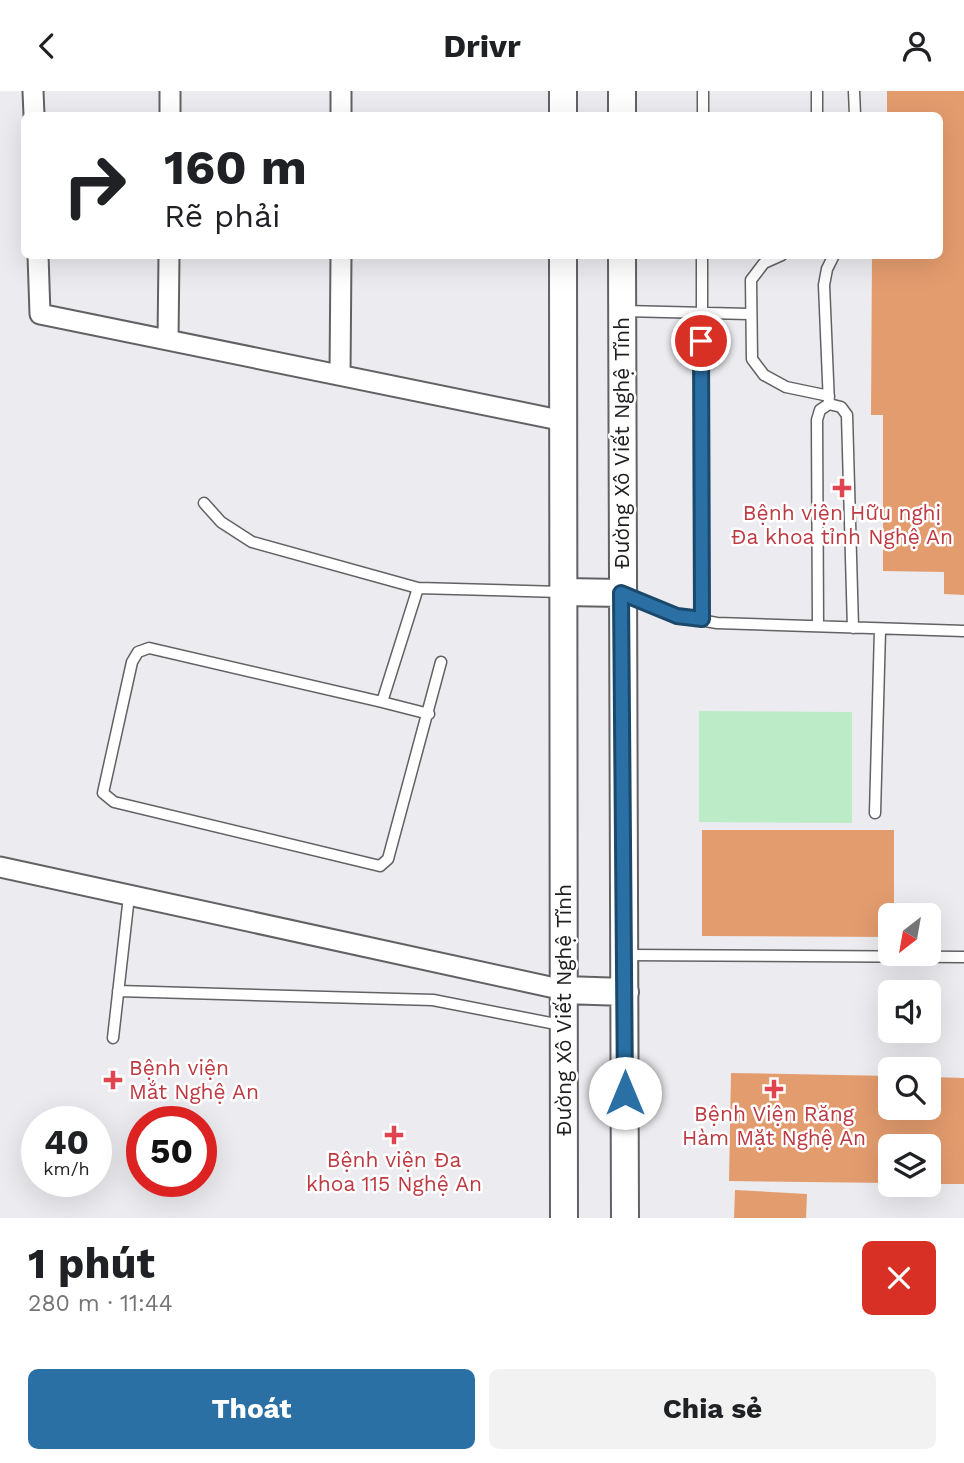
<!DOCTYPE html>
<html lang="vi">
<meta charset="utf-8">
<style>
body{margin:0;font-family:"Work Sans",sans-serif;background:#f2f2f2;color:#202124;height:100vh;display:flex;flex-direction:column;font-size:26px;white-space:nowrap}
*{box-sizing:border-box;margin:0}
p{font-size:23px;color:#757577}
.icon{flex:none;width:38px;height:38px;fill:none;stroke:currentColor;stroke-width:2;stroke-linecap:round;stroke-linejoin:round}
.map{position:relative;height:1127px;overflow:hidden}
.drawer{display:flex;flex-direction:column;background:#fff;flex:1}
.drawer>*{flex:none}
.guide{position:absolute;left:21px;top:21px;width:922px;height:147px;border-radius:10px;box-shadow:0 7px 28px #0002;background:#fff;color:#202124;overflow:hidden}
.needle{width:46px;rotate:211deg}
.controls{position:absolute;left:878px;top:812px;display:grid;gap:14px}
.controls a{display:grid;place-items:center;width:63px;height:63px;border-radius:10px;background:#fff;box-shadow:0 7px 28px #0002;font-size:35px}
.speed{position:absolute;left:21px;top:1015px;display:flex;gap:14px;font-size:35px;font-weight:700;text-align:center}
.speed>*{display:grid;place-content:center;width:91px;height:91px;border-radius:50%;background:#fff;box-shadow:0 7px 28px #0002;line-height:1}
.speed small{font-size:18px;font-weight:400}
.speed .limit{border:10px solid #d22;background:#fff;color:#111}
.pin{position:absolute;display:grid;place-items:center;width:60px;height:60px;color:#fff;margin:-30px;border:4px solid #fff;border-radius:50%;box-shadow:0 2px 7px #0007}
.me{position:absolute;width:77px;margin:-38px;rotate:0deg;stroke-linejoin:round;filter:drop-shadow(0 0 5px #0008)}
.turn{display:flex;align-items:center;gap:24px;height:147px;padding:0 28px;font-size:32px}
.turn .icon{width:91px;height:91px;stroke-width:2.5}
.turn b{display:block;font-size:49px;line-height:60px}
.round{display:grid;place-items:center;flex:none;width:74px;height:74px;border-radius:10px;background:#f2f2f2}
.summary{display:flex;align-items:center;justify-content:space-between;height:119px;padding:0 28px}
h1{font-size:42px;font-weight:700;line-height:52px}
.primary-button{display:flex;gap:14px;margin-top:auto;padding:14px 28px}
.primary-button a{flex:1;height:80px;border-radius:10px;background:#2a70a5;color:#fff;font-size:28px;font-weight:700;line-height:80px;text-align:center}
.primary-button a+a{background:#f2f2f2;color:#202124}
header{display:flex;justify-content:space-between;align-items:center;height:91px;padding:0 28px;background:#fff;font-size:32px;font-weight:700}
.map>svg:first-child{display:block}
.green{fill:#bbebc7}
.building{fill:#e39c6e}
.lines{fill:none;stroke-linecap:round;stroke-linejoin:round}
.lane-casing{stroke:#626265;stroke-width:13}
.street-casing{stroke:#626265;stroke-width:23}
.secondary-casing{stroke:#626265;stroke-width:30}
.lane{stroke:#fff;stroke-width:10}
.street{stroke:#fff;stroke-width:19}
.secondary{stroke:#fff;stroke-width:26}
.route-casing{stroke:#1b496b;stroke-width:18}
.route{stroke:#2a70a5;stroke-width:12}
.health-dot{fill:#e0444e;stroke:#fff;stroke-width:2.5}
.labels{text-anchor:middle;stroke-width:5;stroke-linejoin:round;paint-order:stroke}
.street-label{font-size:21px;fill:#202022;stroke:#fff}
.health-label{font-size:21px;fill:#be3a42;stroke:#fff}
</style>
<header><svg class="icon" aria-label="back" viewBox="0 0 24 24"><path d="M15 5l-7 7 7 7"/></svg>Drivr<svg class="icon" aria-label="person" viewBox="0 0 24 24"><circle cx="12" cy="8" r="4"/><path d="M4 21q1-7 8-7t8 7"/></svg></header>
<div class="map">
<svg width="964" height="1127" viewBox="0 0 964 1127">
<rect width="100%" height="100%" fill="#ecebef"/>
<path class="green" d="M699,620l153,1v111l-153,-1z"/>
<path class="building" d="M887,0h77v504l-20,-1v-22l-61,-1v-156h-12l1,-160h68v-140h-53z
M702,739h192v85h-3v22l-189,-1z
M731,982l160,3v32h38v-31l35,1v106h-35v-38h-38v37l-162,-2z
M735,1099l72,4 -1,24h-72z"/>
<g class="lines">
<g class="lane-casing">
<path id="lane" d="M854,0l1,24
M703,24v-24
M817,24v-24
M702,164v364
M782,164l-18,8 -13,17 1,79 12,16 22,12 43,9
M624,220l125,3
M829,313l12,3 6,8 6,213
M204,412l17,19 31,20 166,46 143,4
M418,497l-36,114 -233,-54 -11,4 -6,10 -29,131 11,9 266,64 8,-7 53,-197
M627,504l50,21 40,7 247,8
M818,535l-1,-206 3,-10 9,-6 -5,-119 3,-16 7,-14
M382,611l47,12
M875,722l5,-183
M625,864l339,2
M118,900l315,9 128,25
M113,947l16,-142"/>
</g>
<g class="street-casing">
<path id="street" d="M33,0l1,24
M170,24v-24
M341,24v-24
M38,164l2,59 524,107
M168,249l1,-85
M340,284l1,-120
M0,776l564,123"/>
</g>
<g class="secondary-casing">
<path id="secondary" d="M563,0v24
M622,0v24
M563,164l1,963
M622,164l3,963
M565,501l56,1
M564,899l61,2"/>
</g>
<use href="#lane" class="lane"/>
<use href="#street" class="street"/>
<use href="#secondary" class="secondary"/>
</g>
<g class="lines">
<g class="route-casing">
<path id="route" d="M625,1002l-4,-500 56,23 25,3 -1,-278"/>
</g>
<use href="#route" class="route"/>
</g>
<g class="health-dot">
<path d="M838.5 386.5h7v7h7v7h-7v7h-7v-7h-7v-7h7z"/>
<path d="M109.5 978.5h7v7h7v7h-7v7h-7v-7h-7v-7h7z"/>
<path d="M770.5 987.5h7v7h7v7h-7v7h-7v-7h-7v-7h7z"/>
<path d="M390.5 1033.5h7v7h7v7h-7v7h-7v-7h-7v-7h7z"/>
</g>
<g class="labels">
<g class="street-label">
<text transform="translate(622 352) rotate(-90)" y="7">Đường Xô Viết Nghệ Tĩnh</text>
<text transform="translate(564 919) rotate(-90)" y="7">Đường Xô Viết Nghệ Tĩnh</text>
</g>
<g class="health-label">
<text x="842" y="429">Bệnh viện Hữu nghị<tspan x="842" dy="24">Đa khoa tỉnh Nghệ An</tspan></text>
<text x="129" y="984" text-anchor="start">Bệnh viện<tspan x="129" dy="24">Mắt Nghệ An</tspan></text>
<text x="774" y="1030">Bệnh Viện Răng<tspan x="774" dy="24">Hàm Mặt Nghệ An</tspan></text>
<text x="394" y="1076">Bệnh viện Đa<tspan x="394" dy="24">khoa 115 Nghệ An</tspan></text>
</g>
</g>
</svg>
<div class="controls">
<a><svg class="needle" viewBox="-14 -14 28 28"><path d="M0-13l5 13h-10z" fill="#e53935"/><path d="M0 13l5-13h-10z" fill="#757577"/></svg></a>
<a><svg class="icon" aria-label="sound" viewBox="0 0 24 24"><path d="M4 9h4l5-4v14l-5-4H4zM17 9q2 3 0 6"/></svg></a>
<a><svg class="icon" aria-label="search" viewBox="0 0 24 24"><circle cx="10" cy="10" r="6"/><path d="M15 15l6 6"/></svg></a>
<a><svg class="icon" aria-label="layers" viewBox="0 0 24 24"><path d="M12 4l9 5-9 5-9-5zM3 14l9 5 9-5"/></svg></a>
</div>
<div class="speed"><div>40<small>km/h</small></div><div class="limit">50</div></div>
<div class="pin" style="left:701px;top:250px;background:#d93025"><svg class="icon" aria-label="arrive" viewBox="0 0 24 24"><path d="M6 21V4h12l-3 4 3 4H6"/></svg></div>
<svg class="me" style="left:625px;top:1002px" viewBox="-20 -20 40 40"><circle r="19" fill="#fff"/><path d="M0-13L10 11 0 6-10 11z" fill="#2a70a5"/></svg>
<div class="guide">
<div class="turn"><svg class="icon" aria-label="right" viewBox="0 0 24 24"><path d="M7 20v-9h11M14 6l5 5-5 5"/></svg><div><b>160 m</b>Rẽ phải</div></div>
</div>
</div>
<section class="drawer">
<div class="summary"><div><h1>1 phút</h1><p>280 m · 11:44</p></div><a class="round" style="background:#d93025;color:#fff"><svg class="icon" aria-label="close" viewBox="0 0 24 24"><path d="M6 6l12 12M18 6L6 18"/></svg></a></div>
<div class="primary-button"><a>Thoát</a><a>Chia sẻ</a></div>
</section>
